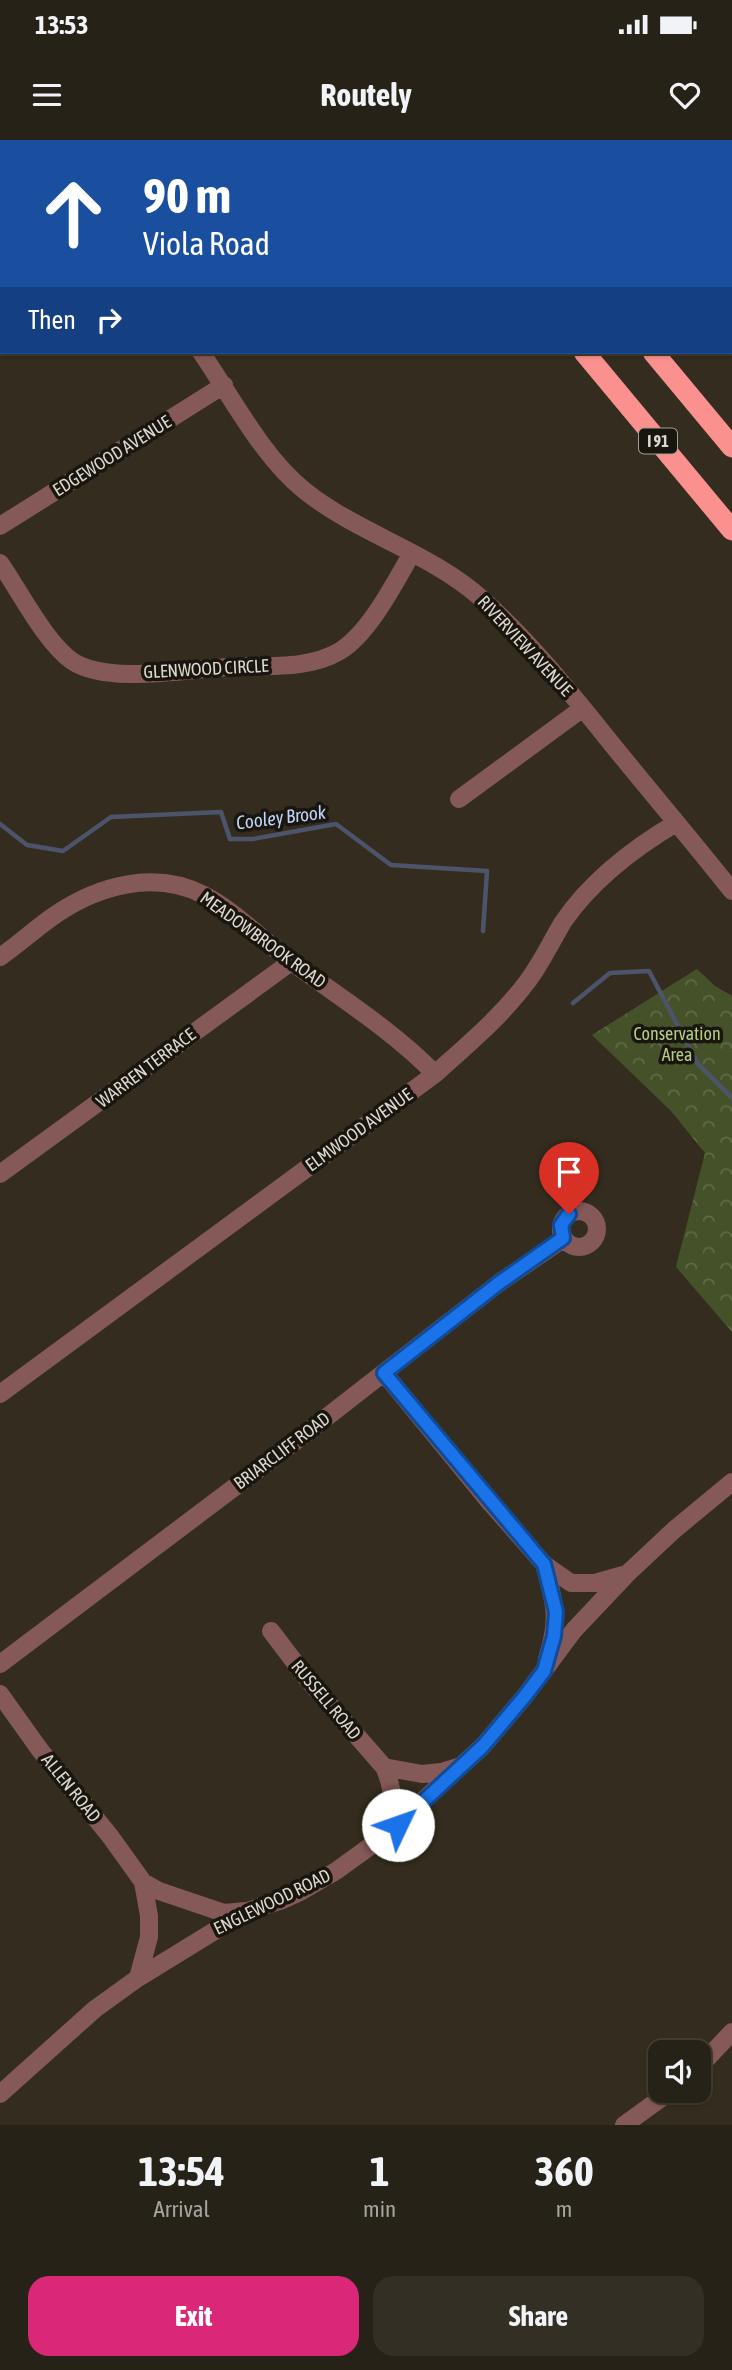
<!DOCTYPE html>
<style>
body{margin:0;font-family:"Asap Condensed",sans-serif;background:#332f24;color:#f1f3f6;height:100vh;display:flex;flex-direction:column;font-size:26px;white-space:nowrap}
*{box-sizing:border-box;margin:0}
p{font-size:23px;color:#a4a4a1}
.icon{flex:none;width:38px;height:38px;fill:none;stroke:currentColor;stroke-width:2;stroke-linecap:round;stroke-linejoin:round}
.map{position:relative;height:1985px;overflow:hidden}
.side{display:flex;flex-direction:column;background:#272217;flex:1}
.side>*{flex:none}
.top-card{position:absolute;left:0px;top:0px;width:733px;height:214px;box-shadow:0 2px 5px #0004,0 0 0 2px #433f36;background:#1a4fa0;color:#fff;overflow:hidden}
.controls{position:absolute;left:648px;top:1900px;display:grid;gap:14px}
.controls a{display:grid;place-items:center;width:63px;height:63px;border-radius:14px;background:#272217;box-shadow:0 2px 5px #0004,0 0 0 2px #433f36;font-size:35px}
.pin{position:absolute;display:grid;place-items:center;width:60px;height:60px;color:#fff;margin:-72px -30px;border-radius:50% 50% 50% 0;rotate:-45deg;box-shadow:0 0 7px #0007}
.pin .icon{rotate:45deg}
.me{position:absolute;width:77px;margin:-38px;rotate:48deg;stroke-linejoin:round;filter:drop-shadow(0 0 5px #0008)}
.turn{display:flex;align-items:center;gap:24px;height:147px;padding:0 28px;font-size:32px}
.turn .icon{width:91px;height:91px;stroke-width:2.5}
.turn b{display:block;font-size:49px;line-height:60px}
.then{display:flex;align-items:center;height:66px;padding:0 28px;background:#0003;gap:14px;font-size:26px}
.eta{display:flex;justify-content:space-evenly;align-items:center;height:119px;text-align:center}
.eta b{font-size:42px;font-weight:700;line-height:49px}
.action{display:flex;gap:14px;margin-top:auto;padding:14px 28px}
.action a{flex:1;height:80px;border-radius:21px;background:#db2777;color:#fff;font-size:28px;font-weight:700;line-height:80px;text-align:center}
.action a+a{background:#332f24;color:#f1f3f6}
.status{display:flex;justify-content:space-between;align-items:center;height:49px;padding:0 35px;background:#272217;direction:ltr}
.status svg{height:19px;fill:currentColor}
header{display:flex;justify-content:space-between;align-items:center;height:91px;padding:0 28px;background:#272217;font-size:32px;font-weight:700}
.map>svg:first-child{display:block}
.park{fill:url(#park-crowns)}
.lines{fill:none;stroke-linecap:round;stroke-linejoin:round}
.stream{stroke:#4b546a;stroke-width:4.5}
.minor{stroke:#855958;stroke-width:18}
.highway{stroke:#fb918f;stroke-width:21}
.route-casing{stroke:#114b97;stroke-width:18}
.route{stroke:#1a73e8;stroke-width:12}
.labels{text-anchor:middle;stroke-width:7;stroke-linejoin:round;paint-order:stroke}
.shield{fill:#19160f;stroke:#a29e95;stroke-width:2}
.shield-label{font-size:16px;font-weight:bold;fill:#ddd8cf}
.street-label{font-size:18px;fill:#ddd8cf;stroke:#19160f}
.park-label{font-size:18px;fill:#b5cd85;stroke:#19160f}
.water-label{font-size:19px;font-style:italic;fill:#c1d5fd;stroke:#19160f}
</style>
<div class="status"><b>13:53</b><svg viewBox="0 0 49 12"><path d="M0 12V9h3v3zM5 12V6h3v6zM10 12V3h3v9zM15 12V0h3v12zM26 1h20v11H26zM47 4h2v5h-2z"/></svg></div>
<header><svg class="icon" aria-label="menu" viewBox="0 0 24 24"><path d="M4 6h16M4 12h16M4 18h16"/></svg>Routely<svg class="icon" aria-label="heart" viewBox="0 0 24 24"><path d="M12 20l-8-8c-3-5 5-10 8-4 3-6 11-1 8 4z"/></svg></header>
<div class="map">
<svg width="732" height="1985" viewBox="0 0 732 1985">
<defs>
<pattern id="park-crowns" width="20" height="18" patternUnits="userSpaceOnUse" patternTransform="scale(1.75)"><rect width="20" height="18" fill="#455229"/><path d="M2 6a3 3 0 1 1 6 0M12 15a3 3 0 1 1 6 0" fill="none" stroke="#5f6a47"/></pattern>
</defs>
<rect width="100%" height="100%" fill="#342d1f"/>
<path class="park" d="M697,829l18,17 17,10v336l-56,-65 29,-114 -34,-42 -79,-76z"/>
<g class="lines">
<path class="stream" d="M0,684l27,21 36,6 48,-34 110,-5 9,27h23l83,-15 55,41 96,6 -4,60
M573,863l37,-30 39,-2 49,93 34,34"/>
<path class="minor" d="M0,116l2,-1
M201,212c30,44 62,106 104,139 54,43 124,61 176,107 50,44 92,98 134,150 39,48 79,95 117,143
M0,386l224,-141
M0,423c19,27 45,79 72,98 36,24 116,8 158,6 36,-2 78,3 110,-16 30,-19 54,-67 72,-98
M459,659l124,-91
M0,817c19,-13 36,-29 55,-42 44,-30 100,-45 149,-20 32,16 60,47 89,68 46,34 102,69 142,111
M0,1034l291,-212
M561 1089a18 18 0 1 1 36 0a18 18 0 1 1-36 0Z
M384,1233l104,127 56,64 27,19h24l28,-8
M0,1254l435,-320c32,-29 66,-57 92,-92 14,-18 24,-40 36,-60 28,-41 71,-74 113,-99
M544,1424c11,39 16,55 3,95
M271,1491l38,50 75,86 38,7 19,-2 20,-6
M0,1524l305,-230 194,-151 64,-44
M0,1554l40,56 70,86 33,46 6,34v21l-11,41
M383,1697c10,-26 13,-44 1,-70
M143,1742l16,9 65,22 22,-2
M698,1928l34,-36
M0,1954l95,-85 43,-31 109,-67 33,-10 20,-9 36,-21 47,-34 100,-91 42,-50 49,-66 53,-56 47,-44 58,-48
M624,1985l47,-34"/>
<path class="highway" d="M408,0l2,2
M477,0l2,2
M584,212l148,178
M653,212l79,95"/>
</g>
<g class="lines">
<g class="route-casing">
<path id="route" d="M398,1685l85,-79 42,-50 19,-25 10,-35 2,-24 -12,-48 -160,-191 115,-90 64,-45 -2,-13 8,-11"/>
</g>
<use href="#route" class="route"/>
</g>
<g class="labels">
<rect class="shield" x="639" y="288.5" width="38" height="25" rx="5"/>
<g class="shield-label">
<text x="658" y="307">I 91</text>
</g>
<g class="street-label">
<text transform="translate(112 316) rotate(-32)" y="6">EDGEWOOD AVENUE</text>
<text transform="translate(525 506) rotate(47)" y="6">RIVERVIEW AVENUE</text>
<text transform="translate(206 529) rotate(-3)" y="6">GLENWOOD CIRCLE</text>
<text transform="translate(263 800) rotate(36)" y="6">MEADOWBROOK ROAD</text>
<text transform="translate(146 928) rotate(-37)" y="6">WARREN TERRACE</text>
<text transform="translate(359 990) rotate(-36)" y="6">ELMWOOD AVENUE</text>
<text transform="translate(282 1311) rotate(-37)" y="6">BRIARCLIFF ROAD</text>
<text transform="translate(326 1560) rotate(50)" y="6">RUSSELL ROAD</text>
<text transform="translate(71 1648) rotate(51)" y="6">ALLEN ROAD</text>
<text transform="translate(272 1762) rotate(-26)" y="6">ENGLEWOOD ROAD</text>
</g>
<g class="park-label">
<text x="677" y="900">Conservation<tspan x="677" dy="21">Area</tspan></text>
</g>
<g class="water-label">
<text transform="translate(281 677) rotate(-7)" y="7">Cooley Brook</text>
</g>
</g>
</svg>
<div class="controls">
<a><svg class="icon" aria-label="sound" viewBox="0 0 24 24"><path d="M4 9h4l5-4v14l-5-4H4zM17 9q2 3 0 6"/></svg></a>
</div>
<div class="pin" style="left:569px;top:1074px;background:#d93025"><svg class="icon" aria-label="arrive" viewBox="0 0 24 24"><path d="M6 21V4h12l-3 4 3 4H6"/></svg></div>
<svg class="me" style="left:398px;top:1685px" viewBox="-20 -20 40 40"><circle r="19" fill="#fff"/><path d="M0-13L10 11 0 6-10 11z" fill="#1a73e8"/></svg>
<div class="top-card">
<div class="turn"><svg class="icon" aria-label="ahead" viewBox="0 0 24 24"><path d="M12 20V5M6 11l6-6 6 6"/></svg><div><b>90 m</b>Viola Road</div></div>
<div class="then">Then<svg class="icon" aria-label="right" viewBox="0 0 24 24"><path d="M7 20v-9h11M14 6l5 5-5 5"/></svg></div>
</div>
</div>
<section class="side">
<div class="eta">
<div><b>13:54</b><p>Arrival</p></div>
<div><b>1</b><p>min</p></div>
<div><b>360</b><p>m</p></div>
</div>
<div class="action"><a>Exit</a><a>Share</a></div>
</section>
